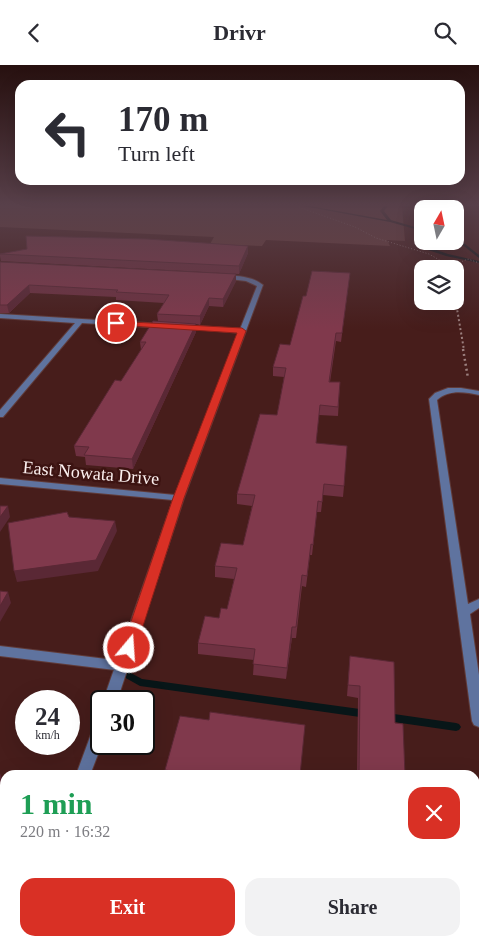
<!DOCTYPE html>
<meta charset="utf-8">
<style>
body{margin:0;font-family:Georgia,serif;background:#f2f2f3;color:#2b2b33;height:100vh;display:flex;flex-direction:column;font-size:19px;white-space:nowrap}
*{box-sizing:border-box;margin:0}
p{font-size:16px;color:#7c7c81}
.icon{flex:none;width:28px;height:28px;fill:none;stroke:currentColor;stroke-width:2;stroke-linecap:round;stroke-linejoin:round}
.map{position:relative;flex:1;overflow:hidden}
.details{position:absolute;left:0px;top:705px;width:480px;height:176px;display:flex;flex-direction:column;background:#fff;border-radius:15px 15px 0 0;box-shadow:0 5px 20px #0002}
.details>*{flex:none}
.banner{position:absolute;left:15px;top:15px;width:450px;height:105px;border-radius:15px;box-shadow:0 5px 20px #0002;background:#fff;color:#2b2b33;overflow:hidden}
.needle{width:32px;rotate:9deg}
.buttons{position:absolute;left:414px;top:135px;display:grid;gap:10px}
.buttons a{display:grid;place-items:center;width:50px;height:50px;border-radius:10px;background:#fff;box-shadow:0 5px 20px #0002;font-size:25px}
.speed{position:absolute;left:15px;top:625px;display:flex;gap:10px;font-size:25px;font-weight:700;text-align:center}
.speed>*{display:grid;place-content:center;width:65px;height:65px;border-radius:50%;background:#fff;box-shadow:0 5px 20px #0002;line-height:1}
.speed small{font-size:12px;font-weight:400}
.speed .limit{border:2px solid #111;border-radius:8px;background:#fff;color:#111}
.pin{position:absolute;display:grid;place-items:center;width:42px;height:42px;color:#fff;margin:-21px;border:2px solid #fff;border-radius:50%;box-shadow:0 1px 5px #0007}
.me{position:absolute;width:55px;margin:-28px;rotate:18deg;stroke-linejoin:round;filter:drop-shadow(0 0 4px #0008)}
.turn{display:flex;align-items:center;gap:18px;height:105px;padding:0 20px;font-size:22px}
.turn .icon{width:65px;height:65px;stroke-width:2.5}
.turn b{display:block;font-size:35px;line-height:42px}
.round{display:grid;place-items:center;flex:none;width:52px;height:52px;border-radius:15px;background:#f2f2f3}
.headline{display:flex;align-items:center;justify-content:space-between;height:85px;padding:0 20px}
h1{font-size:30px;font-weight:700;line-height:38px;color:#1e9e55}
.cta{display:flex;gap:10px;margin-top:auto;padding:10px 20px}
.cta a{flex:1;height:58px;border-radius:15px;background:#d93025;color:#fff;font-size:20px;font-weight:700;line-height:58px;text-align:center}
.cta a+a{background:#f2f2f3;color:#2b2b33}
header{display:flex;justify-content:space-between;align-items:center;height:65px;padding:0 20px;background:#fff;font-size:22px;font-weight:700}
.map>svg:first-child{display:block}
.green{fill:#6d3e3b}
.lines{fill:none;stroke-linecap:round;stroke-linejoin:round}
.stream{fill:#081618;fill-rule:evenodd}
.service-casing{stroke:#603b39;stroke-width:2}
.minor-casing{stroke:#603b39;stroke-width:2}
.path-far2{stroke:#9c807f;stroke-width:1;stroke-dasharray:1 2;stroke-linecap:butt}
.path-far1{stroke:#9c807f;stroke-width:2;stroke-dasharray:2 2.5;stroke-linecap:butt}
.path{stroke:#9c807f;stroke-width:2.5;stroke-dasharray:2 3;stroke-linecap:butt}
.service{fill:#5f739f;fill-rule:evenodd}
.minor{fill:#5f739f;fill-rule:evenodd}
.wall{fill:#6e3141}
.shaded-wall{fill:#5a2835}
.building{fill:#80394c;stroke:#5a2835}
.route{fill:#d93025;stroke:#8d1f18}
.labels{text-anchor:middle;stroke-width:5;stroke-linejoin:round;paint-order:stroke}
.street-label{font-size:18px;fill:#fcf0ef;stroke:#3c1311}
</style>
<header><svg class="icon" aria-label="back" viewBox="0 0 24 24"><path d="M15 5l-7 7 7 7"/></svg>Drivr<svg class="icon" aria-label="search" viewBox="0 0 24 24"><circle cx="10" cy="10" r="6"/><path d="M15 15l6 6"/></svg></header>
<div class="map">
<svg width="479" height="881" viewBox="0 0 479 881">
<rect width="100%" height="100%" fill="#471d1b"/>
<path class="green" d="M0,141h402l3,35 -18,-1 3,6 -124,-6 -4,6 -52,-2 4,-7 -214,-10z"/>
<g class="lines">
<path class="stream" d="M303,141h7l77,14 -7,-9 4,-5h4l-4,5 7,9 31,9v2l-32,-9z
M442,141h4v3h-4z
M455,171l24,19v3l-24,-19z
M425,176h4l-1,6 20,7 31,7v2l-33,-7 -21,-7z
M118,601l24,13 225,31 3,1 2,3 -2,3 -3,1 -227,-32 -25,-14 -1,-2 1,-2z
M387,648l69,10 3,1 2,3 -2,3 -3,1 -69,-10 -3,-1 -2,-3 2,-3z"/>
<g class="service-casing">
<path id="service" d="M0,249l164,10 3,2 -3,2 -82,-5 -79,94h-3v-7l75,-87 -75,-5z
M183,260l59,4 3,2 -3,2 -61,-5v-2z
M448,323h13l18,3v4c-14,-3 -30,-6 -42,5l31,204 11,-5v9l-9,6 9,61v52l-5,-2 -2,-4 -43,-322 6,-6z
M0,581l123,15 5,1 1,4 -1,4 -5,1 -123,-15z"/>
</g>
<g class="minor-casing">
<path id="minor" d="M223,210c14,1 29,1 40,10l-79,213 -67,203h-14l70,-201 -173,-16v-6l175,17 82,-209 -11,-5 -25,-3 -1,-1z
M101,655l1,24 -12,31h-14l18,-49 2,-4z
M5,867v9h9l-2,5h-12v-12z
M31,876h18l-1,5h-18z"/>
</g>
<path class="path-far2" d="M296,141l59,21 21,11 53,16 26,15
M451,201l17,-7 11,4"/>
<path class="path-far1" d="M455,204v9
M455,232l9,53"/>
<path class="path" d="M463,284l5,29"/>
<use href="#service" class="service"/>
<use href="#minor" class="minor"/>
</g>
<path class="wall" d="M248,188l-9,21 -238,-13 -1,-5v-2z
M0,197l236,12v7l-13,26 -14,-1 -9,19 -4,-1v8l-63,137 -47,-4 -1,-8 -9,-1 -2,-10 47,-65 20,-31 -1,-8 18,-21 -1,-7 7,-11 -48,-3v-3l-86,-4 -21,20h-9z
M350,208l-9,69 -5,-1 -6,41h10l-2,34 -19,-1 -3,28 28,43 -1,11 -20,-2 -2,17h-4l-5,43h-2l-4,32 -4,-1 -6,52h-4l-6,41 -33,-4 1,-15 -56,-6v-11l29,-34 7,-30 -19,-2v-11l28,-21 9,-39 -15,-2v-10l40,-79 7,-38 -11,-1v-9l17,-22 16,-49z
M350,591l45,67 10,52h-48l1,-77 -11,-2z
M165,705l135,5h-134z"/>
<path class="shaded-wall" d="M248,181v7l-9,21v-8z
M236,209v7l-13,26v-8z
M29,220l1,8 -21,20 -2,-8z
M209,233v8l-9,19v-9z
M196,259v8l-63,137 -1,-10z
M8,441l2,11 -10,15v-15z
M115,456l2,10 -19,40 -81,11 -3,-11z
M8,527l3,11 -11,19v-16z
M292,562v11l-6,41 1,-11z
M0,708l3,9 -3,8z
M288,876h12l-6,5h-12z"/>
<path class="building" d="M26,171l121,3 101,7 -9,20 -239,-12 27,-5z
M0,197l236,12 -13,25 -14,-1 -9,18 -43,-2 12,-19 -53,-3 2,-2 -89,-5 -22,20h-7z
M312,206l38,2 -8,60h-6l-7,49h11l-2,25 -18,-2 -4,38 31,3 -3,40 -20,-2 -2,18 -4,-1 -5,44 -2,-1 -4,32 -5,-1 -6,52h-4l-5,41 -34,-4 2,-15 -57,-6 7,-27 14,2 2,-10 6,1 10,-41 -22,-2 6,-23 22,2 12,-50 -18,-1 23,-80 17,1 9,-47 -13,-1 7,-23 10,1 13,-49h3z
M153,256l43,3 -64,135 -48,-4 5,-8 -15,-1 41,-66 6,1 25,-39h-6z
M0,441h8l-8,11z
M67,447l2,5 46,4 -19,39 -82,11 -6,-48z
M0,526l8,1 -8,14z
M350,591l44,6 1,61 8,1 2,51h-46l1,-89 -12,-1z
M210,647l95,13 -5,50h-107v-1l-28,-4 15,-54 29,4z
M193,876h95l-6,5h-90z"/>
<linearGradient id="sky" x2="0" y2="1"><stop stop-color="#27100f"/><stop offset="0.53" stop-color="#58404a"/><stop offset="1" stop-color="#58404a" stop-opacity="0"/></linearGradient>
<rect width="479" height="264" fill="url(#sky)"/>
<path class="route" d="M113,256l129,7 4,3 -62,167 -48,150 -2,3 -5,2 -5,-2 -2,-3 51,-150 64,-165 -121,-8h-3z"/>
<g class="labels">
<g class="street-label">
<text transform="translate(91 408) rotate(5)" y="6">East Nowata Drive</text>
</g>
</g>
</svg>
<div class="buttons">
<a><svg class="needle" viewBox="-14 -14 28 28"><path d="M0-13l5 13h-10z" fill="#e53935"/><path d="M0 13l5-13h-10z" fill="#7c7c81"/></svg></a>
<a><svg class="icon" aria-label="layers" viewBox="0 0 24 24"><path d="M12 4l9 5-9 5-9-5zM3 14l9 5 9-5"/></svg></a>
</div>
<div class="speed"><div>24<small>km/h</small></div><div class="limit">30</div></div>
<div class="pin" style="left:116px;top:258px;background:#d93025"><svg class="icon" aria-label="arrive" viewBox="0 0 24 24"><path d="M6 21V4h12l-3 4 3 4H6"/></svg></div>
<svg class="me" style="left:129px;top:583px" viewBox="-20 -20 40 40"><circle r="17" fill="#d93025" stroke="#fff" stroke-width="3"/><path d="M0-11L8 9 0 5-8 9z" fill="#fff"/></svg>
<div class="banner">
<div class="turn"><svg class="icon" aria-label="left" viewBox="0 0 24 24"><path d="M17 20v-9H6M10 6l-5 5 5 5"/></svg><div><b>170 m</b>Turn left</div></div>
</div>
<section class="details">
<div class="headline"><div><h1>1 min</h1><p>220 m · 16:32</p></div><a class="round" style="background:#d93025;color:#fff"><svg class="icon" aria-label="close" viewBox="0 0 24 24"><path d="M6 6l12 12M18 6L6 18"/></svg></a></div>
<div class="cta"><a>Exit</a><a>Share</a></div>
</section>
</div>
